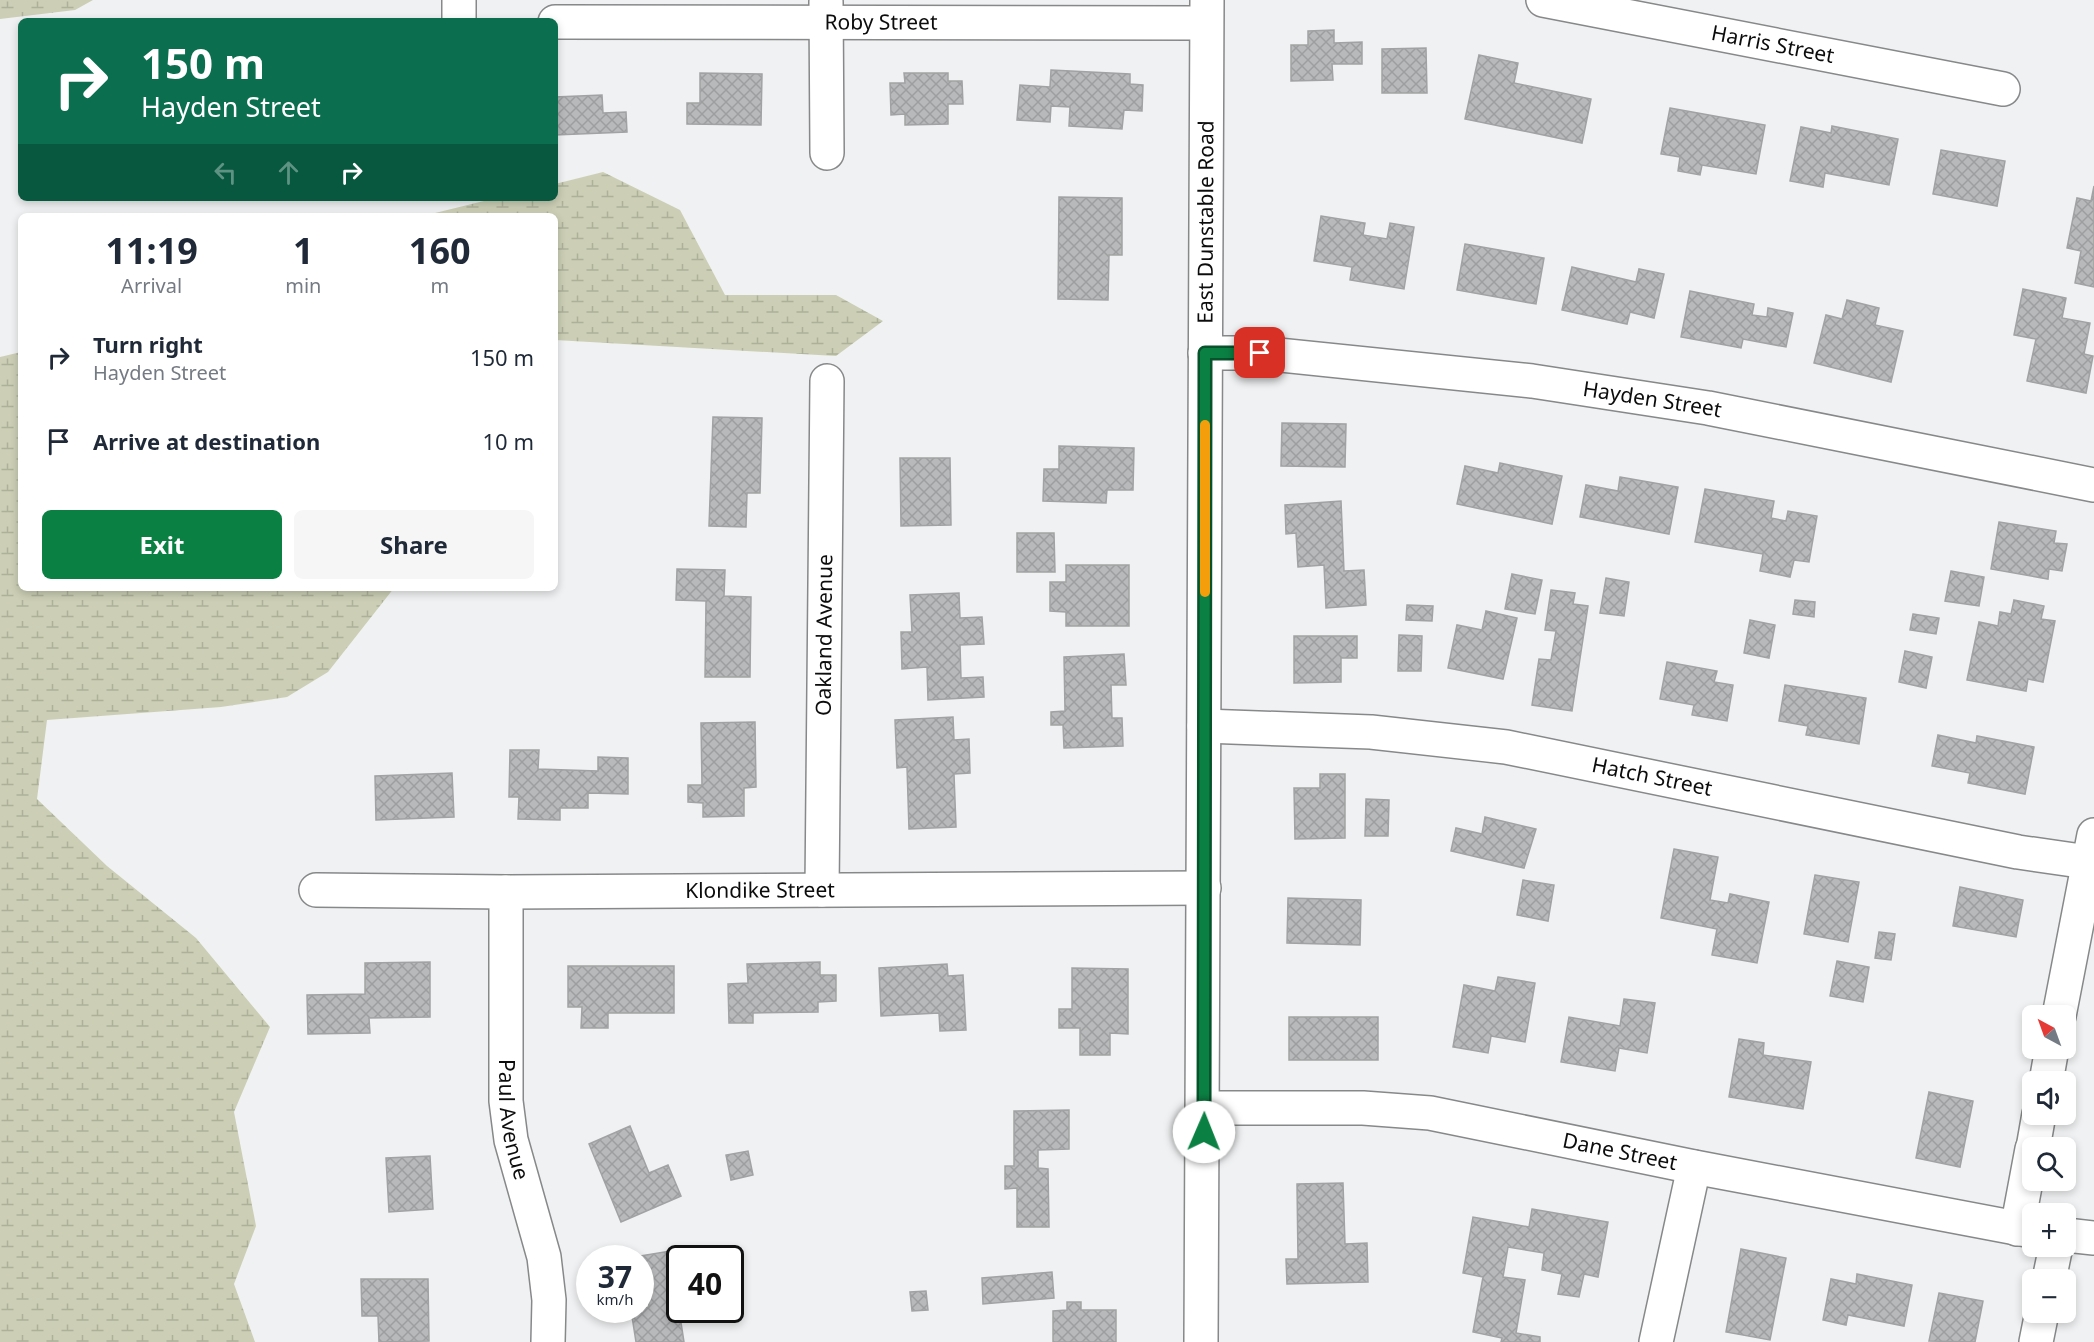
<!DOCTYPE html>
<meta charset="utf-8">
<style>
body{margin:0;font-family:"Noto Sans",sans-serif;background:#f6f6f7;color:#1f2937;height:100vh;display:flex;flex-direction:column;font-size:22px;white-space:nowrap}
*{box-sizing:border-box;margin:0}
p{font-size:20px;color:#747a83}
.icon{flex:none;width:33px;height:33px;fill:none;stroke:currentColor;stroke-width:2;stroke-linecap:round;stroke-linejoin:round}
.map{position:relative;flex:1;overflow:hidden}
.panel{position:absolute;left:18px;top:213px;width:540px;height:378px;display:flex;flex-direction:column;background:#fff;border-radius:9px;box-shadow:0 3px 9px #0003}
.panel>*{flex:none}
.banner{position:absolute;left:18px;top:18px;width:540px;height:183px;border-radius:9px;box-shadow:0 3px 9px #0003;background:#0b6e4f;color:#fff;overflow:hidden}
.needle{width:39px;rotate:319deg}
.buttons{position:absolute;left:2022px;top:1005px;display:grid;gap:12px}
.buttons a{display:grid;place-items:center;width:54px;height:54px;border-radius:9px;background:#fff;box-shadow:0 3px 9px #0003;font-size:30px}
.speed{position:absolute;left:576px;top:1245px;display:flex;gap:12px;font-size:30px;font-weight:700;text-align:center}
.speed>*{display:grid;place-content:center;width:78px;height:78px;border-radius:50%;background:#fff;box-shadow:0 3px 9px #0003;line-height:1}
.speed small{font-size:15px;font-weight:400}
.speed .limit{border:3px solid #111;border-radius:9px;background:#fff;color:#111}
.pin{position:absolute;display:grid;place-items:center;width:51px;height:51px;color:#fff;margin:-26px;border-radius:12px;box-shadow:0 3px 9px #0006}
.me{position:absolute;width:66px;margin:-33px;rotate:1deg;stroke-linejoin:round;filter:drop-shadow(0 0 4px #0008)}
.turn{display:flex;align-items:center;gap:21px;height:126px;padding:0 24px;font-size:27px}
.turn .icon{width:78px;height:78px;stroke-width:2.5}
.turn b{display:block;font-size:42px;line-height:51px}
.lanes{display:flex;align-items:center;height:57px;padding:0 24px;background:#0003;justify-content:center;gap:30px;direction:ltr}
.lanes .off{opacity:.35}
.eta{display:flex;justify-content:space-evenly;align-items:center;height:102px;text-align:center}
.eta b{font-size:36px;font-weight:700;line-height:42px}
.cta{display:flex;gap:12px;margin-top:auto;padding:12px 24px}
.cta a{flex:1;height:69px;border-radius:9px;background:#0b8043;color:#fff;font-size:24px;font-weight:700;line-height:69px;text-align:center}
.cta a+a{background:#f6f6f7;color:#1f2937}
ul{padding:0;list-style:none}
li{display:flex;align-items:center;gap:18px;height:84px;padding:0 24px}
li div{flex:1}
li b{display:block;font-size:22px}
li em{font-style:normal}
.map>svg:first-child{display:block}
.wetland{fill:url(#wetland-marsh)}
.building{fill:url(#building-cross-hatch);stroke:#a1a2a3;stroke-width:1.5}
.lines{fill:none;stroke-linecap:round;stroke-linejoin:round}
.minor-casing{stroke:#878889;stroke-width:36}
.tertiary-casing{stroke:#878889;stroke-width:36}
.minor{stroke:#fff;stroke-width:33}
.tertiary{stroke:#fff;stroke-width:33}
.route-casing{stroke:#07532c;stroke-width:15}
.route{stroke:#0b8043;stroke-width:10}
.slow{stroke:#f59e0b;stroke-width:10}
.labels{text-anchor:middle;stroke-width:4.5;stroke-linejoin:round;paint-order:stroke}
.street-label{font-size:21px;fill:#0c0c0d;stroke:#fff}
</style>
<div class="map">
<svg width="2094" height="1342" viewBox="0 0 2094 1342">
<defs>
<pattern id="wetland-marsh" width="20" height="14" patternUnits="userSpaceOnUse" patternTransform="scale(1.5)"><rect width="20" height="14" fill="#cccfb5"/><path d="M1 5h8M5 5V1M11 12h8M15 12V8" fill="none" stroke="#aeb19a"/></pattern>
<pattern id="building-cross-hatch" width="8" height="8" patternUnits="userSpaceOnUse" patternTransform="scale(1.5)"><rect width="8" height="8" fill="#b8b9bb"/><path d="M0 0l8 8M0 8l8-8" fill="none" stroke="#9d9ea0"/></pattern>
</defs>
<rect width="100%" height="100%" fill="#f0f1f2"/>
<path class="wetland" d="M0,0h93l-18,10 -75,9z
M603,172l77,38 45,85h111l47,26 -47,35 -281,-16v-124h-152l28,-2 65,-16h59v-14z
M21,352v236h373l-66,84 -41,25 -66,10 -174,13 -10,79 70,67 89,72 74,89 -36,85 22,114 -22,58 21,58h-255v-985z"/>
<path class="building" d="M1334,30v13l28,-1v22h-30l1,16 -42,1v-36h17v-14z
M1426,48l1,45h-45v-44z
M1479,55l39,8 -4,20 77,16 -9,44 -117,-24z
M1051,70l79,4v10l13,1 -1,26 -18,-1 -2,19 -53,-3 1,-19 -19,-1 -1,16 -33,-2 3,-35 30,2z
M700,73l62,1 -1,51 -74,-1v-21h13z
M904,73h44v8h14l1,23h-15v20l-43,1v-11l-14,1 -1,-32h15z
M602,95l1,18 23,-1 1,20 -72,3v-38z
M1670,108l95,17 -9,49 -54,-9 -2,10 -22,-4 2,-14 -19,-3z
M1832,126l66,13 -9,46 -64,-12 -2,14 -33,-6 11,-54 30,6z
M1941,150l64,11 -8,45 -64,-12z
M2094,186v101l-19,-4 6,-32 -14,-3 10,-50 14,3z
M1059,197l63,1v57h-13l-1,45 -50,-1z
M1321,216l44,7 -2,12 24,4 3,-16 24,4 -10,62 -54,-9 2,-13 -38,-6z
M1465,244l79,14 -8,46 -79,-14z
M1572,267l64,15 3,-13 25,5 -10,44 -24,-6 -3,12 -65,-14z
M2023,289l43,9 -4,20 28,5 -6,31 9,2 -7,37 -59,-12 9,-42 -22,-4z
M1690,291l64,13 -2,11 15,2 1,-9 25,5 -7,34 -43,-8 -2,9 -60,-11z
M1847,300l32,8 -4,17 28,6 -12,51 -77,-19 12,-48 16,4z
M713,417l49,1 -2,75h-13l-1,34 -37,-1z
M1282,423l64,1 -1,43 -64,-1z
M1059,446l75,2 -1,42h-26l-1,13 -63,-2 1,-32h15z
M900,458h50l1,67 -50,1z
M1500,463l62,13 -10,48 -95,-20 8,-38 33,7z
M1620,477l58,10 -9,47 -89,-17 6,-32 32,6z
M1705,489l69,12 -3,17 15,3 2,-10 29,5 -8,46 -15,-2 -4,17 -30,-6 3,-17 -68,-12z
M1341,501l3,70 20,-1 2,35 -40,3 -2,-43 -26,2 -2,-34 -10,1 -1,-29z
M1999,522l57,9 -2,12 13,1 -5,27 -13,-2 -1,10 -57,-10z
M1017,533h37l1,39h-38z
M1066,565h63v61h-63v-14l-16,-1v-29h16z
M677,569l48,1 -1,26 27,1 -1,80h-45l1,-76 -30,-1z
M1951,571l33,6 -5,29 -34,-5z
M1512,574l30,6 -7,34 -30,-5z
M1606,578l23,4 -5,34 -24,-3z
M1551,590l24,3 -2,11 15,2 -16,105 -40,-6 7,-46 12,1 5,-29 -11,-1z
M959,593l1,25 22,-1 2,27 -24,1 1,33 22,-1 1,20 -56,3 -1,-33 -25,2 -1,-37h11l-2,-37z
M1795,600l20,2 -1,15 -21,-3z
M2014,600l30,6 -3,13 14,2 -12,61 -15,-3 -2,12 -59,-11 12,-58 19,4 2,-14 11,2z
M1407,605l26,1 -1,15 -26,-1z
M1486,611l31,7 -14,61 -55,-11 9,-43 25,5z
M1913,614l26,4 -3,16 -26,-4z
M1750,620l25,5 -6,33 -25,-5z
M1399,635l23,1 -1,35h-23z
M1294,636h63v22h-16v24l-47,1z
M1905,651l27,6 -6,31 -27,-6z
M1124,654l2,31h-15l1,33h10l1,28 -59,2 -1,-23h-12v-13l14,-1 -1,-54z
M1667,662l50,9 -3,11 19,3 -6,36 -35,-6 2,-10 -34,-6z
M1785,685l81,13 -7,46 -53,-9 2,-9 -29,-5z
M953,717l1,23 15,-1 1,34 -16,1 2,53 -47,2 -2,-62 -10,1 -2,-48z
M755,722l1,65 -12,1v28l-41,1v-14l-15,-1v-17h14l-1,-62z
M1938,735l38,8 1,-7 57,11 -9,47 -57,-11 2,-10 -38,-7z
M510,750h29l-1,19 60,2v-14l30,1v36l-40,-1v15h-28v12l-42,-1 1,-22h-10z
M452,773l2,44 -78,3 -1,-44z
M1320,774h25v64l-50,1 -1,-51h26z
M1366,799l23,1 -1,36h-23z
M1485,817l51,12 -12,39 -73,-17 5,-23 26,6z
M1674,849l44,8 -8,43 18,3 2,-9 39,8 -12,61 -45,-8 5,-26 -56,-11z
M1815,875l44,7 -11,60 -44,-8z
M1523,880l31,5 -6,36 -31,-6z
M1960,887l63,13 -7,37 -63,-11z
M1288,898l73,2 -1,45 -73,-2z
M1879,932l16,2 -4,26 -16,-2z
M1837,961l32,6 -6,35 -33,-6z
M430,962v55l-61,1 1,15 -62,1 -1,-39 58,-1v-31z
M820,962v13h16v26l-18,1v10l-65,1v10h-24l-1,-39 20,-1 -1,-19z
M947,964l1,12 15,-1 3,55 -26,1 -1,-18 -58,3 -2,-48z
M568,966h106v47h-66v15h-27l1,-21h-14z
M1072,968l56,1v65l-18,-1v22h-30v-27h-21v-19h13z
M1498,977l37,6 -10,59 -34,-6 -3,17 -35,-6 11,-62 31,6z
M1624,999l31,4 -8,50 -28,-5 -4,23 -54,-9 8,-45 51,9z
M1289,1017h89v43h-89z
M1739,1039l25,4 -1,12 48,7 -8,47 -74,-12z
M1929,1092l44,9 -13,66 -44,-9z
M1069,1110v39l-31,1v18l10,1 1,58h-32v-39l-12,1v-23h9v-55z
M630,1126l19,47 19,-8 13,31 -60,26 -32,-78z
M748,1151l5,24 -22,5 -5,-25z
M430,1156l3,53 -44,3 -3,-54z
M1343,1183l2,61 22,-1 1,39 -81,2 -1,-25h12l-1,-75z
M1532,1209l76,13 -10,55 -14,-3 -5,23 -21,-3 4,-20 -20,-4 2,-17 -36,-6 -5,30 22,3 -9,53 24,4v5h-39l1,-4 -29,-6 10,-55 -20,-4 10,-56 56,10z
M1741,1249l45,9 -16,82 -44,-8z
M670,1251l14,91h-48l-5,-32 18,-3 -2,-20 -7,1v-30h-12z
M1052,1272l2,26 -71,6 -1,-26z
M1857,1274l55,11 -8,41 -56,-11 -2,10 -23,-5 8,-41 25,5z
M361,1279h67l1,62 -50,1 -1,-26h-16z
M926,1291l2,19 -16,1 -2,-19z
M1939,1293l44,8 -8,41 -46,-1z
M1067,1302h14v8h35v32h-63v-31l14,-1z"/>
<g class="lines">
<g class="minor-casing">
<g id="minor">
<path d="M459,0v21"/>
<path id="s1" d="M1543,0l460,89"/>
<path d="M826,2l1,151"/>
<path id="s2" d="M555,22l651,1"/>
<path id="s3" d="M1205,353h55l272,28 176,27 386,77"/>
<path id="s4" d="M1204,726l167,6 135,15 512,105 76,11"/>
<path id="s5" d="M316,890l190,2 698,-4"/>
<path id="s6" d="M822,890l5,-509"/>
<path id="s7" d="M506,892v209l5,39 33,117 5,43 -1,42"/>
<path d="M2059,1016l35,-181"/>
<path d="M2046,1082l6,-34"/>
<path id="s8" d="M1204,1108h159l67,5 264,54 338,64"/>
<path d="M2033,1148l6,-34"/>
<path d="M2017,1229l15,-80"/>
<path d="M2066,1235l28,3"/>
<path d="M2049,1280l7,-34"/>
<path d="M1656,1342l38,-175"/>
<path d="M2036,1342l6,-30"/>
</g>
</g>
<g class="tertiary-casing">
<g id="tertiary">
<path id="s9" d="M1201,1342l6,-1342"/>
</g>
</g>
<use href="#minor" class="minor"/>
<use href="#tertiary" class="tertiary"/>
</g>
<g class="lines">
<g class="route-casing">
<path id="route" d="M1204,1132l1,-779h55"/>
</g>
<use href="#route" class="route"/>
<path class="slow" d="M1205,592v-167"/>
</g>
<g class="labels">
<g class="street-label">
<text dy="7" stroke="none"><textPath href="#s2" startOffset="326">Roby Street</textPath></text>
<text dy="7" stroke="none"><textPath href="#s1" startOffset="234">Harris Street</textPath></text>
<text dy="7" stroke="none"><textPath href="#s9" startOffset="1120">East Dunstable Road</textPath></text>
<text dy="7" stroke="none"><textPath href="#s3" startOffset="450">Hayden Street</textPath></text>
<text dy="7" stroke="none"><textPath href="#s6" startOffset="255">Oakland Avenue</textPath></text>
<text dy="7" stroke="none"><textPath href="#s4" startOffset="452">Hatch Street</textPath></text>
<text dy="7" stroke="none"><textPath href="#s5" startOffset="444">Klondike Street</textPath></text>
<text dy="7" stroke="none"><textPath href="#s7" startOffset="228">Paul Avenue</textPath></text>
<text dy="7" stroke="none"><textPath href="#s8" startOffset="420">Dane Street</textPath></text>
</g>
</g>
</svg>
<div class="buttons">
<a><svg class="needle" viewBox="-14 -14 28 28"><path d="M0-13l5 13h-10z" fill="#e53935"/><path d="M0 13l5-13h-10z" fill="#747a83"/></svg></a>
<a><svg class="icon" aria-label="sound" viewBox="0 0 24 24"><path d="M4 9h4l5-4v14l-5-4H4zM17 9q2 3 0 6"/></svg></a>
<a><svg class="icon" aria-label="search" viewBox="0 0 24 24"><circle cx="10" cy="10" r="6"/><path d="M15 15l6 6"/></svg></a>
<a>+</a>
<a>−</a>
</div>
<div class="speed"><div>37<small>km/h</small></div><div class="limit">40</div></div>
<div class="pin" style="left:1260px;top:353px;background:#d93025"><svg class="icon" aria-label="arrive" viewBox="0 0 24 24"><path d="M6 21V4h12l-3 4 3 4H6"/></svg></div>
<svg class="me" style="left:1204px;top:1132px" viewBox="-20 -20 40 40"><circle r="19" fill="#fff"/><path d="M0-13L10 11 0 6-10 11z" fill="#0b8043"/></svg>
<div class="banner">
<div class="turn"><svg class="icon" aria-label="right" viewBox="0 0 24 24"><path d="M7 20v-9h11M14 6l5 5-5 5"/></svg><div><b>150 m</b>Hayden Street</div></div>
<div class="lanes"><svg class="icon off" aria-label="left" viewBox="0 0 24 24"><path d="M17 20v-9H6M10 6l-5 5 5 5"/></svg><svg class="icon off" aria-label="ahead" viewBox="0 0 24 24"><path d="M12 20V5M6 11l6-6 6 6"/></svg><svg class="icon" aria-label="right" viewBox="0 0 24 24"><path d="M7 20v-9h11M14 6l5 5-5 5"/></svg></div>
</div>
<section class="panel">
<div class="eta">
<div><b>11:19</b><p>Arrival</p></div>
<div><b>1</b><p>min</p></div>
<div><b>160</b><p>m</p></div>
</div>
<ul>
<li><svg class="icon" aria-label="right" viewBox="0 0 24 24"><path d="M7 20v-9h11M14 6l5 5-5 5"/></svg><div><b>Turn right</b><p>Hayden Street</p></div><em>150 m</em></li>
<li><svg class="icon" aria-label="arrive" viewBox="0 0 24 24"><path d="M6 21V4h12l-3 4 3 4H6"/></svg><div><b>Arrive at destination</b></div><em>10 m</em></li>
</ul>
<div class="cta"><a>Exit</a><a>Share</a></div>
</section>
</div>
